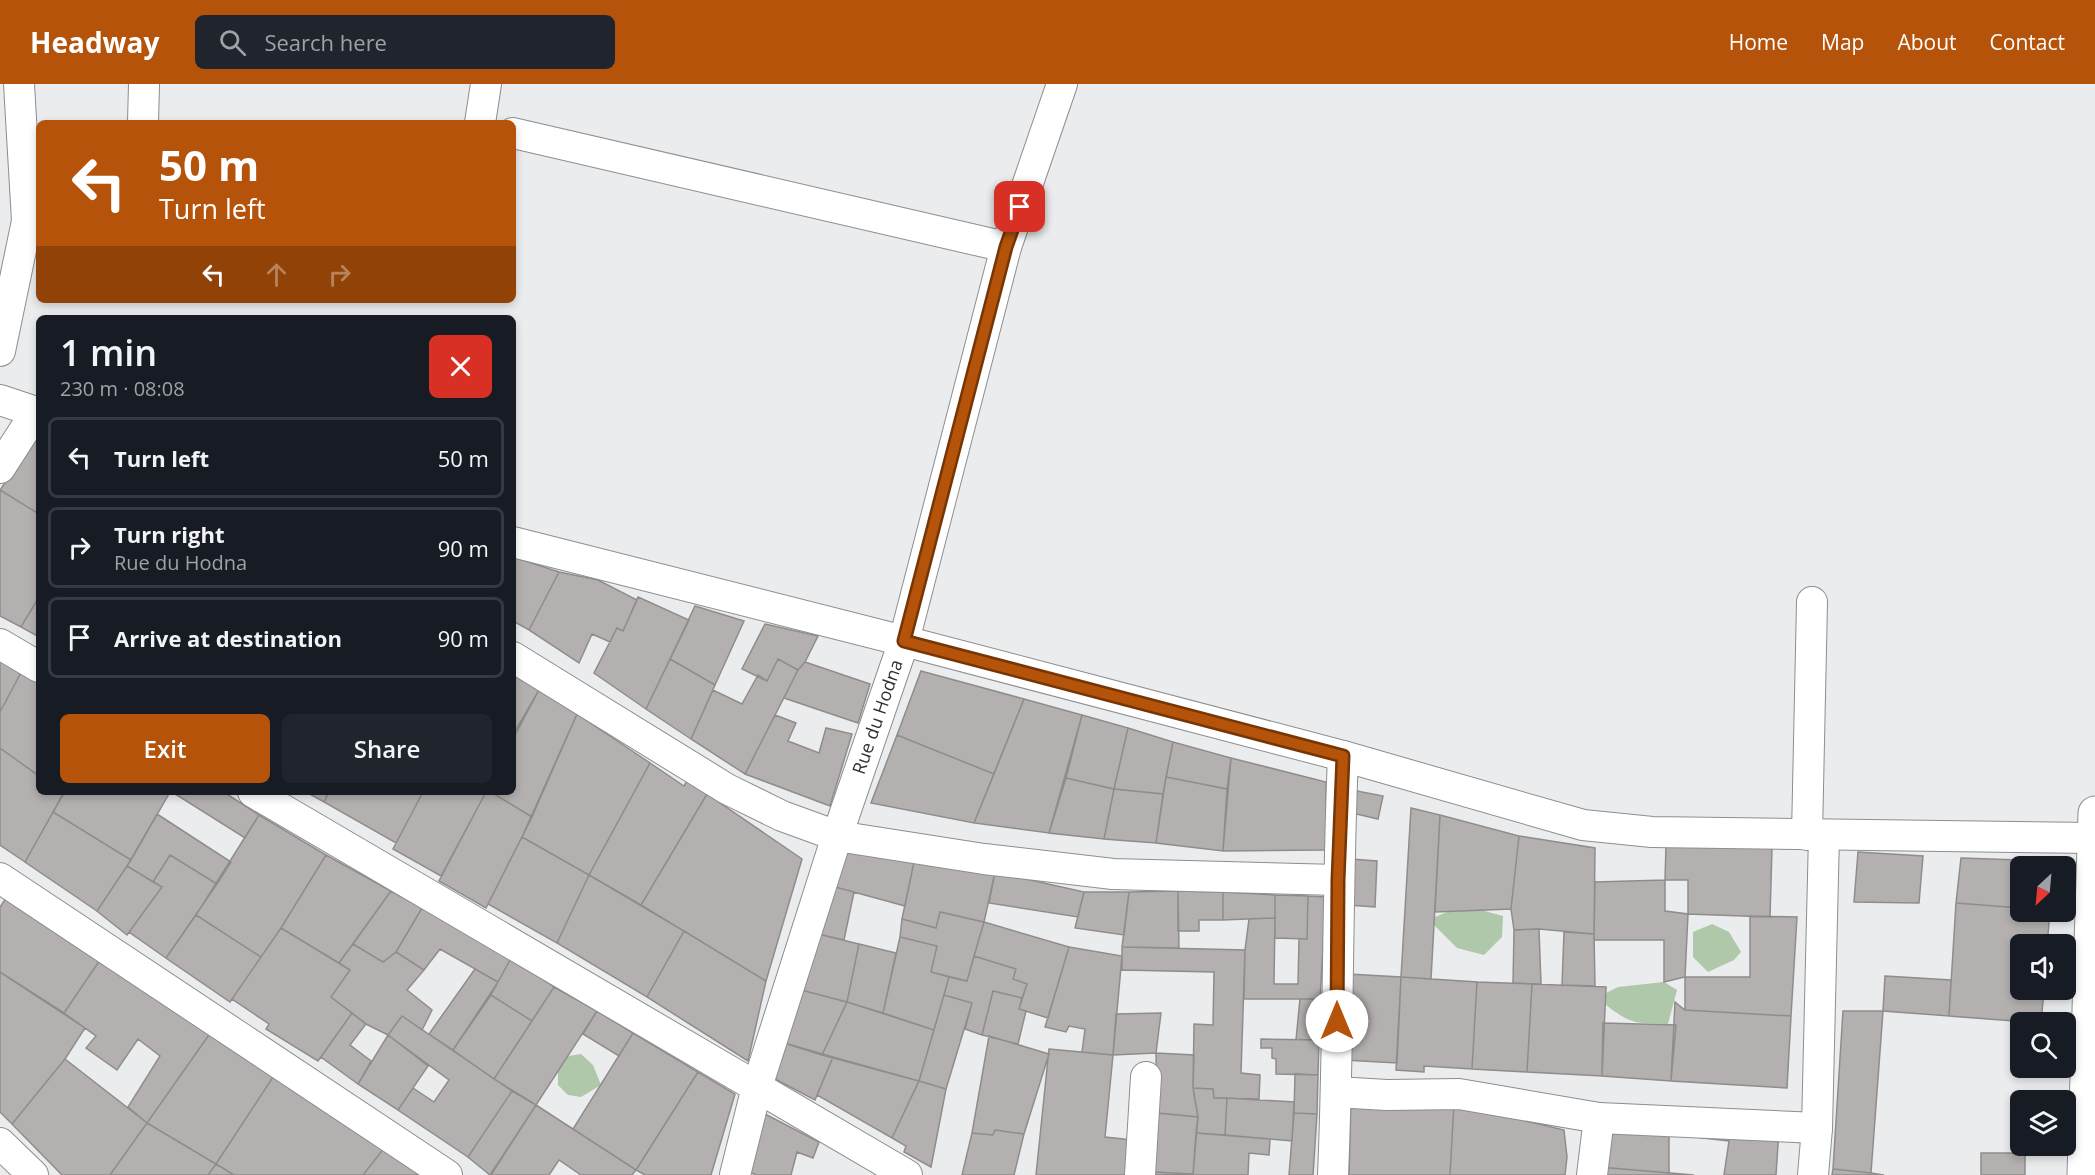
<!DOCTYPE html>
<meta charset="utf-8">
<style>
body{margin:0;font-family:"Open Sans",sans-serif;background:#20242c;color:#f1f3f6;height:100vh;display:flex;flex-direction:column;font-size:22px;white-space:nowrap}
*{box-sizing:border-box;margin:0}
p{font-size:20px;color:#9ea1a6}
.icon{flex:none;width:33px;height:33px;fill:none;stroke:currentColor;stroke-width:2;stroke-linecap:round;stroke-linejoin:round}
.map{position:relative;flex:1;overflow:hidden}
.panel{position:absolute;left:36px;top:231px;width:480px;height:480px;display:flex;flex-direction:column;background:#171b24;border-radius:9px;box-shadow:0 3px 9px #0003}
.panel>*{flex:none}
.banner{position:absolute;left:36px;top:36px;width:480px;height:183px;border-radius:9px;box-shadow:0 3px 9px #0003;background:#b45309;color:#fff;overflow:hidden}
.needle{width:39px;rotate:206deg}
.tools{position:absolute;left:2010px;top:772px;display:grid;gap:12px}
.tools a{display:grid;place-items:center;width:66px;height:66px;border-radius:9px;background:#171b24;box-shadow:0 3px 9px #0003;font-size:30px}
.pin{position:absolute;display:grid;place-items:center;width:51px;height:51px;color:#fff;margin:-26px;border-radius:12px;box-shadow:0 3px 9px #0006}
.me{position:absolute;width:66px;margin:-33px;rotate:0deg;stroke-linejoin:round;filter:drop-shadow(0 0 4px #0008)}
.turn{display:flex;align-items:center;gap:21px;height:126px;padding:0 24px;font-size:27px}
.turn .icon{width:78px;height:78px;stroke-width:2.5}
.turn b{display:block;font-size:42px;line-height:51px}
.lanes{display:flex;align-items:center;height:57px;padding:0 24px;background:#0003;justify-content:center;gap:30px;direction:ltr}
.lanes .off{opacity:.35}
.round{display:grid;place-items:center;flex:none;width:63px;height:63px;border-radius:9px;background:#20242c}
.headline{display:flex;align-items:center;justify-content:space-between;height:102px;padding:0 24px}
h1{font-size:36px;font-weight:600;line-height:45px}
.cta{display:flex;gap:12px;margin-top:auto;padding:12px 24px}
.cta a{flex:1;height:69px;border-radius:9px;background:#b45309;color:#fff;font-size:24px;font-weight:600;line-height:69px;text-align:center}
.cta a+a{background:#20242c;color:#f1f3f6}
ul{padding:0;list-style:none}
li{display:flex;align-items:center;gap:18px;height:81px;margin:0 12px 9px;padding:0 12px;border:3px solid #363941;border-radius:9px}
li div{flex:1}
li b{display:block;font-size:22px}
li em{font-style:normal}
header{display:flex;align-items:center;gap:36px;box-sizing:border-box;height:84px;padding:0 30px;background:#b45309;color:#fff}
header strong{font-size:28px}
nav{display:flex;gap:33px;margin-inline-start:auto;font-size:21px}
.search{width:420px;height:54px;background:#20242c;display:flex;align-items:center;gap:15px;box-sizing:border-box;padding:0 21px;border-radius:9px;color:#9ea1a6;font-size:22px}
.map>svg:first-child{display:block}
.green{fill:#b0c8aa}
.building{fill:#b4b0b0;stroke:#8f8c8c;stroke-width:1.5}
.lines{fill:none;stroke-linecap:round;stroke-linejoin:round}
.minor-casing{stroke:#8c8e90;stroke-width:32}
.secondary-casing{stroke:#8c8e90;stroke-width:35}
.minor{stroke:#fff;stroke-width:30}
.secondary{stroke:#fff;stroke-width:33}
.route-casing{stroke:#753606;stroke-width:15}
.route{stroke:#b45309;stroke-width:10}
.labels{text-anchor:middle;stroke-width:6;stroke-linejoin:round;paint-order:stroke}
.street-label{font-size:18px;fill:#303132;stroke:#eaecee}
</style>
<header>
<strong>Headway</strong>
<div class="search"><svg class="icon" aria-label="search" viewBox="0 0 24 24"><circle cx="10" cy="10" r="6"/><path d="M15 15l6 6"/></svg>Search here</div>
<nav><a>Home</a><a>Map</a><a>About</a><a>Contact</a></nav>
</header>
<div class="map">
<svg width="2095" height="1091" viewBox="0 0 2095 1091">
<rect width="100%" height="100%" fill="#eaecee"/>
<path class="green" d="M1481,826l22,6 -1,21 -18,18 -27,-7 -23,-23 1,-8 12,-5z
M1712,840l17,8 12,20 -7,8 -26,12 -15,-15v-25z
M1664,898l13,8 -9,34c-32,-1 -37,1 -63,-20l1,-11 12,-6z
M581,970l12,11 8,20 -20,12 -13,-2 -10,-10v-13l10,-16z"/>
<path class="building" d="M39,349v81l-39,-24z
M0,406l39,24v83l-18,30 -21,-11z
M513,473l46,15 -30,58 -16,-9z
M559,488l39,8 39,20 -14,31 -6,-3 -7,14 -18,-8 -13,29 -50,-33z
M39,513v40l-18,-10z
M638,513l51,23 -43,89 -52,-36 23,-45 6,3z
M695,522l49,15 -29,64 -45,-26z
M765,540l53,12 -13,26 -7,8 -20,-11 -11,22 -25,-12z
M0,574l24,9 -24,45z
M670,575l45,26 -24,54 -45,-30z
M778,575l20,11 -53,104 -54,-35 22,-49 29,14 16,-29 9,6z
M805,578l65,22 -12,39 -74,-25 14,-28z
M24,583l15,9v100l-39,-28v-36z
M921,587l103,28 -30,75 -97,-39z
M513,588l27,16 -27,51z
M540,604l37,26 -45,103 -41,-25h22v-57z
M1024,615l58,16 -33,118 -75,-10z
M577,630l73,49 -61,112 -67,-38z
M775,631l21,8 -8,18 31,12 7,-25 26,6 -22,72 -85,-32z
M1082,631l46,13 -14,61 -48,-11z
M1128,644l45,14 -10,52 -49,-5z
M897,651l97,39 -20,49 -103,-20z
M1173,658l58,16 -4,31 -61,-12z
M0,664l39,28v16l25,1 -39,69 -25,-17z
M1231,674l95,24v68l-103,1z
M650,679l34,23 3,-5 20,13 -66,111 -52,-30z
M1166,693l61,12 -4,62 -67,-8z
M1066,694l48,11 -10,50 -55,-6z
M1114,705l49,5 -7,49 -52,-4z
M1357,707l26,5 -5,23 -26,-6z
M64,708h106l-39,68 -78,-48z
M172,708h52l35,23 -14,23z
M306,708h23l-5,10z
M329,708h94l-27,51 -72,-41z
M423,708h63l-45,84 -48,-27z
M486,708h5l41,25 -46,91 -47,-27z
M707,710l95,65 -36,122 -125,-76z
M1411,724l29,7 -9,164 -30,-2z
M53,728l78,48 -34,51 -72,-49z
M157,730l74,48 -14,22 -47,-29 -17,27 -26,-16z
M259,731l67,40 -45,73 -20,29 -65,-42z
M1440,731l79,21 -8,73 -76,3z
M1519,752l76,12 -1,86 -55,-5 -25,1 -3,-21z
M522,753l67,38 -32,68 -69,-39z
M1666,761l106,3 -2,69 -82,-3v-34h-23z
M842,762l73,11 -10,49 -77,-21z
M1858,768l65,4 -4,47 -65,-1z
M170,771l47,29 -51,74 -37,-26 33,-45 -9,-5z
M326,771l65,36 -52,72 -58,-35z
M915,773l80,15 -11,50 -44,-10 -4,16 -34,-9z
M1961,774l92,3 -1,6h-32v41l-64,-5z
M1351,775l26,2 -2,46 -27,-2z
M127,782l35,21 -35,48 -30,-24z
M995,788l89,20 -6,25 -89,-14z
M589,791l95,56 -37,66 -90,-54z
M1665,796v31l23,3 -3,63 -21,5v-42h-70l1,-58z
M828,801l26,7 -10,48 -30,-7z
M391,807l31,17 -26,44 -13,10 -30,-18z
M1178,807l45,1v28h-24v11h-21z
M1178,807l1,57 -57,-1 7,-55z
M1084,808h45l-5,43 -49,-7z
M1223,808l52,3v23l-52,2z
M1275,811l33,1 -1,43 -32,-1z
M1308,812l18,1 -6,102h-76l1,-49 4,-31 26,-1 -1,66h24l1,-45h8z
M6,814l96,59 -38,56 -64,-41v-65z
M1956,819l64,5v4h30l-3,33h-27v45h24l-3,33 -92,-7z
M422,824l89,50 -13,24 -58,-33 -16,21 -28,-18z
M940,828l44,10 -17,59 -36,-9 6,-26 -37,-9 2,-18 34,9z
M196,831l65,42 -31,45 -64,-44z
M1750,832l47,1 -6,99 -106,-6v-33h65z
M984,838l85,25 -21,71 -29,-9 8,-25 -14,-5 3,-10 -42,-13z
M281,844l69,42 -19,27 21,16 -34,48 -52,-32 3,-5 -37,-25z
M1539,845l2,55 -28,-1 1,-53z
M684,847l82,50 -18,80 -101,-64z
M1564,848l30,2 1,52 -33,-1z
M814,849l45,11 -12,58 -46,-12z
M900,853l37,9 -6,26 18,5 -15,53 -51,-17z
M353,860l30,18 13,-10 28,18 -17,20 25,20 -10,20 -20,-14 -14,19 -22,-11 -35,-27 19,-27 -11,-7z
M859,860l37,9 -13,60 -36,-11z
M1069,863l53,9 -9,99 -31,-3 3,-23 -16,-3 -3,6 -21,-5z
M1122,863l123,3 -4,123 19,2 -1,24 -45,-1 -1,-9 -20,-1 1,-64 19,1 1,-53 -92,-2z
M974,872l42,13 -3,10 14,5 -5,14 -29,-7 -11,44 -17,-6 7,-26 -28,-8 5,-18 18,4z
M102,873l109,75 -64,91 -19,-16 32,-51 -22,-17 -21,31 -31,-22 10,-12 -32,-23z
M511,874l43,29 -22,34 -41,-26z
M475,885l23,13 -45,68 -24,-16z
M0,888l85,56 -20,31 -53,65 -12,-12z
M1348,890l53,3 -4,86 -53,-3z
M1885,892l66,4 -2,36 -66,-5z
M1401,893l76,5 -5,87 -48,-3v6l-28,-2z
M1477,898l55,2 -5,88 -55,-3z
M1532,900l74,3 -4,89 -75,-4z
M554,903l43,24 -61,94 -42,-26z
M801,906l46,12 -25,53 -41,-13z
M993,907l29,7 -3,11 7,2 -8,33 -36,-9z
M491,911l41,26 -38,58 -41,-29z
M944,911l28,8 -26,86 -27,-8z
M1300,915h20l-1,41h-23z
M847,918l87,28 -15,51 -97,-26z
M1675,918l10,8 106,6 -4,72 -116,-7z
M597,927l36,22 -14,23 -36,-22z
M1843,927h40l-12,162 -38,-4z
M352,929l14,11 -16,21 21,16 -13,23 -37,-27z
M1161,929l-5,40 -43,2 3,-41z
M402,932l110,75 -44,66 -70,-47 15,-22 21,14 15,-22 -61,-45z
M1603,939l73,2 -5,56 -69,-5z
M211,948l64,42 -59,90 -69,-41z
M633,949l65,39 -62,98 -63,-41z
M388,951l40,31 -30,44 -40,-26z
M989,952l60,18 -25,80 -29,-4 -2,5 -21,-2z
M1261,955l58,1 -1,35 -42,-1v-15l-4,-1v-10h-11z
M781,958l52,15 -18,43 -42,-22z
M1049,965l64,6 -8,82 27,3 -4,35h-92z
M1156,969l38,2 -1,33 5,29 -41,-4z
M833,973l86,24 -27,57 -75,-43z
M65,975l82,64 -37,52h-48l-50,-51z
M698,988l37,22 -24,81h-66l-9,-5z
M275,990l110,73 -22,28h-129l-18,-11z
M1295,990l23,1 -1,39 -23,-1z
M919,997l27,8 -15,78 -27,-15 2,-6 -14,-8z
M1193,1004l20,1 1,9h13l-2,37 -29,-2 2,-16z
M512,1007l24,14 -46,70 -22,-18z
M1351,1012l103,8 -4,71h-101z
M1227,1014l67,4 -2,39 -67,-6z
M1454,1020l110,26 3,27 -2,18h-115z
M536,1021l100,65 -4,5h-51l-22,-15 -10,15h-58z
M1157,1029l41,4 -5,57 -40,-2z
M1294,1029l23,1 -4,61h-24z
M765,1030l54,28 -6,16 -16,-6 -6,23h-35l-9,-4z
M147,1039l69,41 -8,11h-98z
M1612,1044l57,6v39l-70,-6z
M995,1046l29,4 -10,41h-52l10,-42 21,2z
M1779,1046l-3,45h-52l5,-34 -60,-7z
M1196,1049l74,6 -1,16 -20,-2 -1,22h-55z
M385,1063l39,28h-61z
M1981,1069h44v22h-44z
M216,1080l18,11h-26z
M1599,1083l95,8h-96z
M1833,1085l38,4 13,2h-52z
M1153,1088l40,2 -40,1z"/>
<g class="lines">
<g class="minor-casing">
<g id="minor">
<path d="M143,39l1,-39"/>
<path d="M480,39l6,-39"/>
<path d="M513,49l493,114"/>
<path d="M0,267l27,-130 -8,-137"/>
<path d="M0,316l39,13"/>
<path d="M0,384l36,-56"/>
<path d="M513,458l391,99 439,115 240,69 69,7 442,6"/>
<path d="M0,560l39,23"/>
<path d="M513,573l214,132 55,27 55,20 147,23 129,15 225,6"/>
<path d="M253,708l654,383"/>
<path d="M1807,751l5,-233"/>
<path d="M0,794l447,297"/>
<path d="M1336,1008l51,3 72,-1 140,24 218,10"/>
<path d="M0,1059l33,32"/>
<path id="s1" d="M735,1091l22,-88 80,-251 67,-195 102,-394 56,-163"/>
<path d="M1140,1091l6,-98"/>
<path d="M1333,1091c6,-140 4,-279 10,-419"/>
<path d="M1592,1091l7,-57"/>
<path d="M1813,1091l4,-47 7,-293"/>
</g>
</g>
<g class="secondary-casing">
<path id="secondary" d="M2084,1091l11,-362"/>
</g>
<use href="#minor" class="minor"/>
<use href="#secondary" class="secondary"/>
</g>
<g class="lines">
<g class="route-casing">
<path id="route" d="M1020,123l-14,40 -102,394 439,115 -5,124 -1,141"/>
</g>
<use href="#route" class="route"/>
</g>
<g class="labels">
<g class="street-label">
<text dy="6" stroke="none"><textPath href="#s1" startOffset="480">Rue du Hodna</textPath></text>
</g>
</g>
</svg>
<div class="tools">
<a><svg class="needle" viewBox="-14 -14 28 28"><path d="M0-13l5 13h-10z" fill="#e53935"/><path d="M0 13l5-13h-10z" fill="#9ea1a6"/></svg></a>
<a><svg class="icon" aria-label="sound" viewBox="0 0 24 24"><path d="M4 9h4l5-4v14l-5-4H4zM17 9q2 3 0 6"/></svg></a>
<a><svg class="icon" aria-label="search" viewBox="0 0 24 24"><circle cx="10" cy="10" r="6"/><path d="M15 15l6 6"/></svg></a>
<a><svg class="icon" aria-label="layers" viewBox="0 0 24 24"><path d="M12 4l9 5-9 5-9-5zM3 14l9 5 9-5"/></svg></a>
</div>
<div class="pin" style="left:1020px;top:123px;background:#d93025"><svg class="icon" aria-label="arrive" viewBox="0 0 24 24"><path d="M6 21V4h12l-3 4 3 4H6"/></svg></div>
<svg class="me" style="left:1337px;top:937px" viewBox="-20 -20 40 40"><circle r="19" fill="#fff"/><path d="M0-13L10 11 0 6-10 11z" fill="#b45309"/></svg>
<div class="banner">
<div class="turn"><svg class="icon" aria-label="left" viewBox="0 0 24 24"><path d="M17 20v-9H6M10 6l-5 5 5 5"/></svg><div><b>50 m</b>Turn left</div></div>
<div class="lanes"><svg class="icon" aria-label="left" viewBox="0 0 24 24"><path d="M17 20v-9H6M10 6l-5 5 5 5"/></svg><svg class="icon off" aria-label="ahead" viewBox="0 0 24 24"><path d="M12 20V5M6 11l6-6 6 6"/></svg><svg class="icon off" aria-label="right" viewBox="0 0 24 24"><path d="M7 20v-9h11M14 6l5 5-5 5"/></svg></div>
</div>
<section class="panel">
<div class="headline"><div><h1>1 min</h1><p>230 m · 08:08</p></div><a class="round" style="background:#d93025;color:#fff"><svg class="icon" aria-label="close" viewBox="0 0 24 24"><path d="M6 6l12 12M18 6L6 18"/></svg></a></div>
<ul>
<li><svg class="icon" aria-label="left" viewBox="0 0 24 24"><path d="M17 20v-9H6M10 6l-5 5 5 5"/></svg><div><b>Turn left</b></div><em>50 m</em></li>
<li><svg class="icon" aria-label="right" viewBox="0 0 24 24"><path d="M7 20v-9h11M14 6l5 5-5 5"/></svg><div><b>Turn right</b><p>Rue du Hodna</p></div><em>90 m</em></li>
<li><svg class="icon" aria-label="arrive" viewBox="0 0 24 24"><path d="M6 21V4h12l-3 4 3 4H6"/></svg><div><b>Arrive at destination</b></div><em>90 m</em></li>
</ul>
<div class="cta"><a>Exit</a><a>Share</a></div>
</section>
</div>
